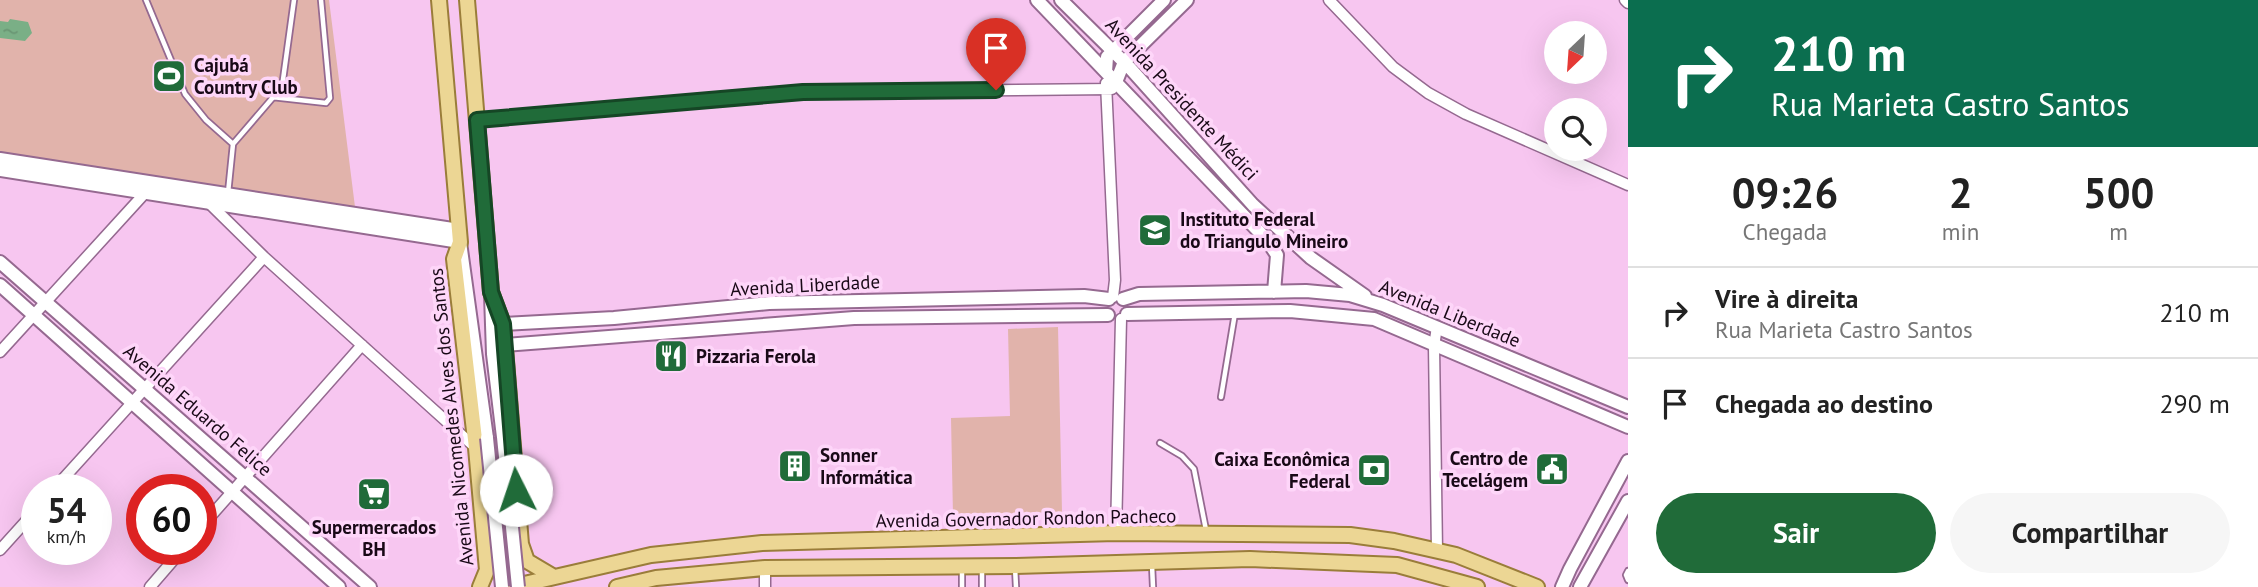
<!DOCTYPE html>
<html lang="pt">
<meta charset="utf-8">
<style>
body{margin:0;font-family:"PT Sans",sans-serif;background:#f6f6f6;color:#222;height:100vh;display:flex;flex-direction:column;font-size:26px;white-space:nowrap}
*{box-sizing:border-box;margin:0}
p{font-size:23px;color:#767676}
.icon{flex:none;width:38px;height:38px;fill:none;stroke:currentColor;stroke-width:2;stroke-linecap:round;stroke-linejoin:round}
.map{position:relative;flex:1;overflow:hidden}
.sheet{display:flex;flex-direction:column;background:#fff;width:630px}
.sheet>*{flex:none}
.top-card{background:#0b6e4f;color:#fff;overflow:hidden}
.needle{width:46px;rotate:205deg}
.tools{position:absolute;left:1544px;top:21px;display:grid;gap:14px}
.tools a{display:grid;place-items:center;width:63px;height:63px;border-radius:50%;background:#fff;box-shadow:0 7px 28px #0002;font-size:35px}
.speed{position:absolute;left:21px;top:474px;display:flex;gap:14px;font-size:35px;font-weight:700;text-align:center}
.speed>*{display:grid;place-content:center;width:91px;height:91px;border-radius:50%;background:#fff;box-shadow:0 7px 28px #0002;line-height:1}
.speed small{font-size:18px;font-weight:400}
.speed .limit{border:10px solid #d22;background:#fff;color:#111}
.pin{position:absolute;display:grid;place-items:center;width:60px;height:60px;color:#fff;margin:-72px -30px;border-radius:50% 50% 50% 0;rotate:-45deg;box-shadow:0 0 7px #0007}
.pin .icon{rotate:45deg}
.me{position:absolute;width:77px;margin:-38px;rotate:356deg;stroke-linejoin:round;filter:drop-shadow(0 0 5px #0008)}
.turn{display:flex;align-items:center;gap:24px;height:147px;padding:0 28px;font-size:32px}
.turn .icon{width:91px;height:91px;stroke-width:2.5}
.turn b{display:block;font-size:49px;line-height:60px}
.eta{display:flex;justify-content:space-evenly;align-items:center;height:119px;text-align:center}
.eta b{font-size:42px;font-weight:700;line-height:49px}
.cta{display:flex;gap:14px;margin-top:auto;padding:14px 28px}
.cta a{flex:1;height:80px;border-radius:42px;background:#206b39;color:#fff;font-size:28px;font-weight:700;line-height:80px;text-align:center}
.cta a+a{background:#f6f6f6;color:#222}
ul{padding:0;list-style:none}
li{display:flex;align-items:center;gap:21px;height:91px;padding:0 28px;border-top:2px solid #e0e0e0}
li div{flex:1}
li b{display:block;font-size:26px}
li em{font-style:normal}
main{display:flex;flex:1;min-height:0}
.map>svg:first-child{display:block}
.green{fill:#e1b3ab}
.water{fill:url(#water-ripples)}
.lines{fill:none;stroke-linecap:round;stroke-linejoin:round}
.lane-casing{stroke:#956990;stroke-width:8}
.street-casing{stroke:#956990;stroke-width:13}
.secondary-casing{stroke:#956990;stroke-width:16}
.primary-casing{stroke:#9a7d3a;stroke-width:18}
.lane{stroke:#fff;stroke-width:4.5}
.street{stroke:#fff;stroke-width:10}
.secondary{stroke:#fff;stroke-width:12}
.primary{stroke:#ecd694;stroke-width:14}
.secondary-bridge-casing{stroke:#956990;stroke-width:16;stroke-linecap:butt}
.secondary-bridge{stroke:#fff;stroke-width:12}
.route-casing{stroke:#154625;stroke-width:18}
.route{stroke:#206b39;stroke-width:12}
.labels{text-anchor:middle;stroke-width:7;stroke-linejoin:round;paint-order:stroke}
.poi-label{font-size:19px;font-weight:bold;fill:#190917;stroke:#fed6f9;text-anchor:start}
.street-label{font-size:19px;fill:#190917;stroke:#fed6f9}
</style>
<main>
<div class="map">
<svg width="1628" height="587" viewBox="0 0 1628 587">
<defs>
<pattern id="water-ripples" width="26" height="14" patternUnits="userSpaceOnUse" patternTransform="scale(1.75)"><rect width="26" height="14" fill="#7aaf86"/><path d="M2 4q2-2 4 0t4 0M15 11q2-2 4 0t4 0" fill="none" stroke="#699573"/></pattern>
</defs>
<rect width="100%" height="100%" fill="#f7c6f0"/>
<path class="green" d="M0,0h329l26,207 -355,-55z
M1058,327l4,185 -109,3 -2,-97 59,-2 -2,-87z"/>
<path class="water" d="M10,19l18,3 4,11 -7,8 -25,-3v-17l8,1z"/>
<g class="lines">
<g class="lane-casing">
<path id="lane" d="M146,0l39,94 21,26 27,24
M272,97l54,6 4,-5 -9,-98
M228,193l5,-49 49,-57 12,-87
M1221,397l14,-84
M1160,443l22,13 12,13 12,61
M1152,565l1,22
M1015,567l1,20
M982,570v17
M962,571v16
M1628,571l-2,4 2,5"/>
</g>
<g class="street-casing">
<path id="street" d="M1329,0l64,67 35,26 38,21 162,71
M1625,0l3,3
M1106,83l9,197 -2,17
M477,120l326,-28 309,-3
M209,203l55,54 212,191
M1437,327l-3,19 3,205
M0,352l145,-159
M53,490l211,-233
M201,527l161,-182
M1116,533l5,-214
M0,550l37,-41
M765,568v19
M150,587l32,-37"/>
</g>
<g class="secondary-casing">
<path id="secondary" d="M1037,0l230,240 10,15 -3,37
M1061,0l68,67 124,138 58,53 54,38
M1106,72l1,-15 57,-57
M1116,82l8,-20 63,-62
M0,159l459,71
M0,170l460,72 27,196
M0,262l370,325
M0,285l339,302
M491,295l2,59 10,83
M1123,299l16,-5 167,-3 44,4 33,10 245,102
M1127,314l163,-3 84,8 254,108
M503,324l111,-6 155,-15 315,-7 25,3
M505,345l349,-27 254,-3
M1562,587l8,-18 58,-108
M1580,587l48,-86"/>
</g>
<g class="primary-casing">
<path id="primary" d="M439,0l21,242 -6,17 22,189 11,122 -7,17
M467,0l24,292 12,32 18,220 6,17 27,16
M511,587l140,-32 111,-12 354,-10 234,2 44,6 62,14 81,32
M617,587l39,-9 109,-10 250,-2 235,-7 147,6 80,22"/>
</g>
<use href="#lane" class="lane"/>
<use href="#street" class="street"/>
<use href="#secondary" class="secondary"/>
<use href="#primary" class="primary"/>
<g class="secondary-bridge-casing">
<path id="secondary-bridge" d="M503,437l15,150
M487,438l15,149"/>
</g>
<use href="#secondary-bridge" class="secondary-bridge"/>
</g>
<g class="lines">
<g class="route-casing">
<path id="route" d="M516,490l-13,-166 -12,-32 -14,-172 326,-28 193,-2"/>
</g>
<use href="#route" class="route"/>
</g>
<defs>
<g id="stadium-square" transform="scale(1.75)"><rect x="-9" y="-9" width="18" height="18" rx="4" fill="#206b39" stroke="#fed6f9"/><path d="M0-5a6.5 5 0 1 0 0 10a6.5 5 0 1 0 0-10ZM-3.5-1.8h7v3.6h-7Z" fill="#fff"/></g>
<g id="school-square" transform="scale(1.75)"><rect x="-9" y="-9" width="18" height="18" rx="4" fill="#206b39" stroke="#fed6f9"/><path d="M0-5L7-2L0 1L-7-2ZM-4 1L0 2.5L4 1V4Q0 6-4 4Z" fill="#fff"/></g>
<g id="restaurant-square" transform="scale(1.75)"><rect x="-9" y="-9" width="18" height="18" rx="4" fill="#206b39" stroke="#fed6f9"/><path d="M-5-6h1v4h1v-4h1v4h1v-4h1v5L-1.5 .5V6h-2V.5L-5-1ZM5-6V6H3V1.5H1.5Q1.5-4 5-6Z" fill="#fff"/></g>
<g id="building-square" transform="scale(1.75)"><rect x="-9" y="-9" width="18" height="18" rx="4" fill="#206b39" stroke="#fed6f9"/><path d="M-4-6H4V6H1V3H-1V6H-4ZM-2.5-4.3h1.7v1.8h-1.7ZM.8-4.3h1.7v1.8H.8ZM-2.5-1h1.7V.8h-1.7ZM.8-1h1.7V.8H.8Z" fill="#fff"/></g>
<g id="civic-square" transform="scale(1.75)"><rect x="-9" y="-9" width="18" height="18" rx="4" fill="#206b39" stroke="#fed6f9"/><path d="M-.6-6.5H3V-4.5H.6V-3L4-1V1h2V6H-6V1h2V-1L-.6-3ZM-1.2 2.5V6h2.4V2.5Z" fill="#fff"/></g>
<g id="bank-square" transform="scale(1.75)"><rect x="-9" y="-9" width="18" height="18" rx="4" fill="#206b39" stroke="#fed6f9"/><path d="M-6-4H6V4H-6ZM0-2.3a2.3 2.3 0 1 0 0 4.6a2.3 2.3 0 1 0 0-4.6Z" fill="#fff"/></g>
<g id="supermarket-square" transform="scale(1.75)"><rect x="-9" y="-9" width="18" height="18" rx="4" fill="#206b39" stroke="#fed6f9"/><path d="M-6-5.5h2.5l.6 2H6L4.5 2H-2.5L-4.4-4H-6ZM-1.5 3.2a1.3 1.3 0 1 0 .1 0ZM3 3.2a1.3 1.3 0 1 0 .1 0Z" fill="#fff"/></g>
</defs>
<g fill-rule="evenodd">
<use href="#stadium-square" x="169" y="76"/>
<use href="#school-square" x="1155" y="230"/>
<use href="#restaurant-square" x="671" y="356"/>
<use href="#building-square" x="795" y="466"/>
<use href="#civic-square" x="1552" y="469"/>
<use href="#bank-square" x="1374" y="470"/>
<use href="#supermarket-square" x="374" y="494"/>
</g>
<g class="labels">
<g class="poi-label">
<text x="194" y="72">Cajubá<tspan x="194" dy="22">Country Club</tspan></text>
<text x="1180" y="226">Instituto Federal<tspan x="1180" dy="22">do Triangulo Mineiro</tspan></text>
<text x="696" y="363">Pizzaria Ferola</text>
<text x="820" y="462">Sonner<tspan x="820" dy="22">Informática</tspan></text>
<text x="1528" y="465" text-anchor="end">Centro de<tspan x="1528" dy="22">Tecelágem</tspan></text>
<text x="1350" y="466" text-anchor="end">Caixa Econômica<tspan x="1350" dy="22">Federal</tspan></text>
<text x="374" y="534" text-anchor="middle">Supermercados<tspan x="374" dy="22">BH</tspan></text>
</g>
<g class="street-label">
<text transform="translate(1182 99) rotate(47)" y="7">Avenida Presidente Médici</text>
<text transform="translate(805 285) rotate(-3)" y="7">Avenida Liberdade</text>
<text transform="translate(1450 313) rotate(22)" y="7">Avenida Liberdade</text>
<text transform="translate(198 410) rotate(41)" y="7">Avenida Eduardo Felice</text>
<text transform="translate(451 417) rotate(-96)" y="7">Avenida Nicomedes Alves dos Santos</text>
<text transform="translate(1026 518) rotate(-1)" y="7">Avenida Governador Rondon Pacheco</text>
</g>
</g>
</svg>
<div class="tools">
<a><svg class="needle" viewBox="-14 -14 28 28"><path d="M0-13l5 13h-10z" fill="#e53935"/><path d="M0 13l5-13h-10z" fill="#767676"/></svg></a>
<a><svg class="icon" aria-label="search" viewBox="0 0 24 24"><circle cx="10" cy="10" r="6"/><path d="M15 15l6 6"/></svg></a>
</div>
<div class="speed"><div>54<small>km/h</small></div><div class="limit">60</div></div>
<div class="pin" style="left:996px;top:90px;background:#d93025"><svg class="icon" aria-label="arrive" viewBox="0 0 24 24"><path d="M6 21V4h12l-3 4 3 4H6"/></svg></div>
<svg class="me" style="left:516px;top:490px" viewBox="-20 -20 40 40"><circle r="19" fill="#fff"/><path d="M0-13L10 11 0 6-10 11z" fill="#206b39"/></svg>
</div>
<section class="sheet">
<div class="top-card">
<div class="turn"><svg class="icon" aria-label="right" viewBox="0 0 24 24"><path d="M7 20v-9h11M14 6l5 5-5 5"/></svg><div><b>210 m</b>Rua Marieta Castro Santos</div></div>
</div>
<div class="eta">
<div><b>09:26</b><p>Chegada</p></div>
<div><b>2</b><p>min</p></div>
<div><b>500</b><p>m</p></div>
</div>
<ul>
<li><svg class="icon" aria-label="right" viewBox="0 0 24 24"><path d="M7 20v-9h11M14 6l5 5-5 5"/></svg><div><b>Vire à direita</b><p>Rua Marieta Castro Santos</p></div><em>210 m</em></li>
<li><svg class="icon" aria-label="arrive" viewBox="0 0 24 24"><path d="M6 21V4h12l-3 4 3 4H6"/></svg><div><b>Chegada ao destino</b></div><em>290 m</em></li>
</ul>
<div class="cta"><a>Sair</a><a>Compartilhar</a></div>
</section>
</main>
